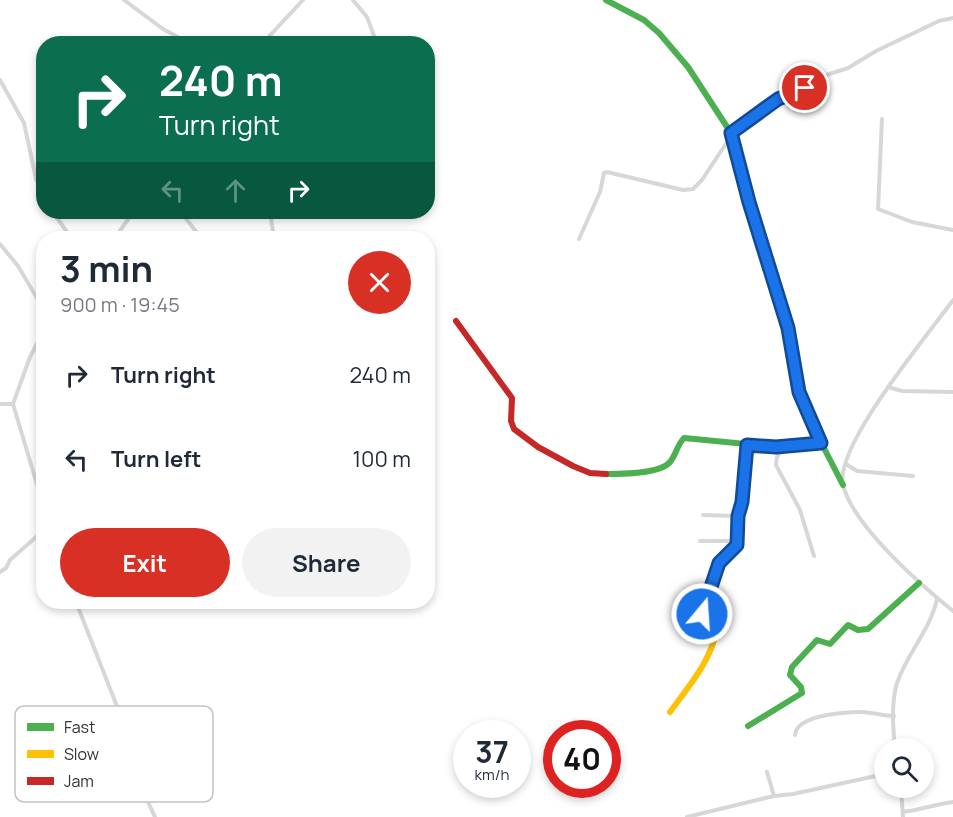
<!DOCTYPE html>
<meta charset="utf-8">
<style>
body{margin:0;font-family:Manrope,sans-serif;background:#f2f2f3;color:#1f2937;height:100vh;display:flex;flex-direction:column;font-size:22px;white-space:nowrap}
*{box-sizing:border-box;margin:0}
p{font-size:20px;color:#747a83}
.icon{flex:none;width:33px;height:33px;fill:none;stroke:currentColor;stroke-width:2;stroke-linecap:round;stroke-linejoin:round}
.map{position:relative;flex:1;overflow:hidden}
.drawer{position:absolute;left:36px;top:231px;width:399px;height:378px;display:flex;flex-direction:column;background:#fff;border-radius:24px;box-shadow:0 3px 9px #0003}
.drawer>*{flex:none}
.hud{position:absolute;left:36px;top:36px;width:399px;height:183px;border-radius:24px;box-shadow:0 3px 9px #0003;background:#0b6e4f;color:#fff;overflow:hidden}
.buttons{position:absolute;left:874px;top:738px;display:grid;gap:12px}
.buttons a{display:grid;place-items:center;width:60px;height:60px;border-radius:50%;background:#fff;box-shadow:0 3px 9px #0003;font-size:30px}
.speed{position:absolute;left:453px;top:720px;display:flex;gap:12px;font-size:30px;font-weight:700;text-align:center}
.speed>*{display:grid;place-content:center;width:78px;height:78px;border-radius:50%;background:#fff;box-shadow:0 3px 9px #0003;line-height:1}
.speed small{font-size:15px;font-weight:400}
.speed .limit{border:9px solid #d22;background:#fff;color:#111}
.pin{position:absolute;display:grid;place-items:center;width:51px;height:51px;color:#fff;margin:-26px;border:3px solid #fff;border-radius:50%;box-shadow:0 2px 6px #0007}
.me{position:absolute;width:66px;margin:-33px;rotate:18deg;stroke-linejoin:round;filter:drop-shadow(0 0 4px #0008)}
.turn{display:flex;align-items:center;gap:21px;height:126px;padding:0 24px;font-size:27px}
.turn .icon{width:78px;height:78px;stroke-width:2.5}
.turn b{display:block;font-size:42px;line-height:51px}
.lanes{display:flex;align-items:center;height:57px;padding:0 24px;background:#0003;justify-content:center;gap:30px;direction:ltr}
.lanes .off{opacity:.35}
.round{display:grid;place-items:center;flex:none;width:63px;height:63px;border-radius:32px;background:#f2f2f3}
.summary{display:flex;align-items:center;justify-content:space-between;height:102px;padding:0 24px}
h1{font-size:36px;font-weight:700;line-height:45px}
.cta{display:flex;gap:12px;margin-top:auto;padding:12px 24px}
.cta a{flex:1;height:69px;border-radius:36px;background:#d93025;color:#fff;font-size:24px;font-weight:700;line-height:69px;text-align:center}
.cta a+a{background:#f2f2f3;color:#1f2937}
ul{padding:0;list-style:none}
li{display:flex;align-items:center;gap:18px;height:84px;padding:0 24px}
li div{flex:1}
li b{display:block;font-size:22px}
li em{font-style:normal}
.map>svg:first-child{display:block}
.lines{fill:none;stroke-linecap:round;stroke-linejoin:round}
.street{stroke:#d7d7d7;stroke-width:4}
.fast{stroke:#4caf50;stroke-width:6}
.slow{stroke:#ffc107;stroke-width:6}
.jam{stroke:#c62828;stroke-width:6}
.route-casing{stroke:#114b97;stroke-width:15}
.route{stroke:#1a73e8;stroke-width:10}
.key{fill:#fff;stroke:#c2c2c2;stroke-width:1.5}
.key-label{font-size:16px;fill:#333}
</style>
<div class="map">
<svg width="953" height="817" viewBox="0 0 953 817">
<rect width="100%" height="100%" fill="#fff"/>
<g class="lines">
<path class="street" d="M124,0l39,29 28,15
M353,0l14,17 10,27
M262,44l41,-44
M0,80l24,43 12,56 8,17
M882,119l-4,90 34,13 41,8
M731,133l47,-34 11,-6 16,-5 12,-10 31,-10 28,-17 63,-30 14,-3
M53,212l18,26
M181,212l17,22
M270,212l4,26
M115,238l18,-26
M579,239l21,-47 4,-19 3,-1 76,18 10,-1 9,-9 29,-44
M0,244l18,22 26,44
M953,300c-24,34 -119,146 -110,185 10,41 78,100 110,126
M44,330l-14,27 -17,47 31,104
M888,387l14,4 51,1
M0,404h13
M784,447l-7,10 -1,8 24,45 14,46
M846,464l11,7 56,5
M703,515l35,1
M700,541h37
M0,572l6,-4 4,-8 34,-30
M76,602l46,117 20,70 13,28
M795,735c1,-21 59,-25 76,-22 8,1 14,3 23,3
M895,748c-2,-20 -4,-45 2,-65 10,-30 33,-52 40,-84
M767,772l7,24
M901,788l2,29
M903,812c17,-2 33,-8 50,-10
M687,817l87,-21 19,-2 92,-20"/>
<path class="fast" d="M606,0l38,20 15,13 29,34 43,66 18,69 39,126 11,64 9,25 35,68
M606,474c15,0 54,0 64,-12 6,-7 7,-17 14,-24l92,9 45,-4
M748,726l54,-33 -1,-6 -11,-12 2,-8 25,-27 13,4 18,-19 10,5 10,-1 51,-46"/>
<path class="slow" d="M670,712c18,-25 42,-52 47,-84l-15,-12v-6l17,-47 17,-16 11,-102"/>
<path class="jam" d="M456,321l56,77 -1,23 3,8 24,18 35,19 17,7 16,1"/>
</g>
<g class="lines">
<g class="route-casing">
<path id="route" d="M702,614l17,-51 18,-18 1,-29 4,-14 5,-57 29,2 45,-4 -22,-51 -11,-64 -39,-126 -18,-69 47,-34 27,-11"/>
</g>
<use href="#route" class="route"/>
</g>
<rect x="15" y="706" width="198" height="96" rx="9" class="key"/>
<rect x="27" y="723" width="27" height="8" fill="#4caf50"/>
<rect x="27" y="750" width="27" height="8" fill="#ffc107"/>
<rect x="27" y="777" width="27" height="8" fill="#c62828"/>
<g class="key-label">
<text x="64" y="733">Fast</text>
<text x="64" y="760">Slow</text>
<text x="64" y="787">Jam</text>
</g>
</svg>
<div class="buttons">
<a><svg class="icon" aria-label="search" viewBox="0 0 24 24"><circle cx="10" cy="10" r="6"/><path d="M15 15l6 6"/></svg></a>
</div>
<div class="speed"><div>37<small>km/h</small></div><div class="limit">40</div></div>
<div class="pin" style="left:805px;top:88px;background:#d93025"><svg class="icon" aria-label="arrive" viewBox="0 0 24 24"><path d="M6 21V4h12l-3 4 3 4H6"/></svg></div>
<svg class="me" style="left:702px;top:614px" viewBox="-20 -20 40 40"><circle r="17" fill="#1a73e8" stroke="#fff" stroke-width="3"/><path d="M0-11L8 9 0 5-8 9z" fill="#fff"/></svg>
<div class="hud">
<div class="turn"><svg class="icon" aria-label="right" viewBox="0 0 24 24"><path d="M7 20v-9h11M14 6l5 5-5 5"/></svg><div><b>240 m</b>Turn right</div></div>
<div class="lanes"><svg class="icon off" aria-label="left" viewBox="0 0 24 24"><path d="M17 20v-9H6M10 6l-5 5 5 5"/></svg><svg class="icon off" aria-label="ahead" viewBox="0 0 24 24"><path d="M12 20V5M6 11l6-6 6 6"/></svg><svg class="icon" aria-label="right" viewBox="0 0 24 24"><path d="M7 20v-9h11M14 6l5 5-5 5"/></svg></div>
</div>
<section class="drawer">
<div class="summary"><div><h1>3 min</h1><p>900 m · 19:45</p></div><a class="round" style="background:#d93025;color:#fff"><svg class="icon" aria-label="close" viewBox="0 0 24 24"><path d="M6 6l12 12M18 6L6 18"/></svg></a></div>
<ul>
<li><svg class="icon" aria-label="right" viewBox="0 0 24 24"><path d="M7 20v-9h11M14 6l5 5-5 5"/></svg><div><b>Turn right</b></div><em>240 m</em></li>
<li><svg class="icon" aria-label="left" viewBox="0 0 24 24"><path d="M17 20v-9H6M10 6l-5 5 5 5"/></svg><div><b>Turn left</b></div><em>100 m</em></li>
</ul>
<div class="cta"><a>Exit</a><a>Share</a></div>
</section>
</div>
